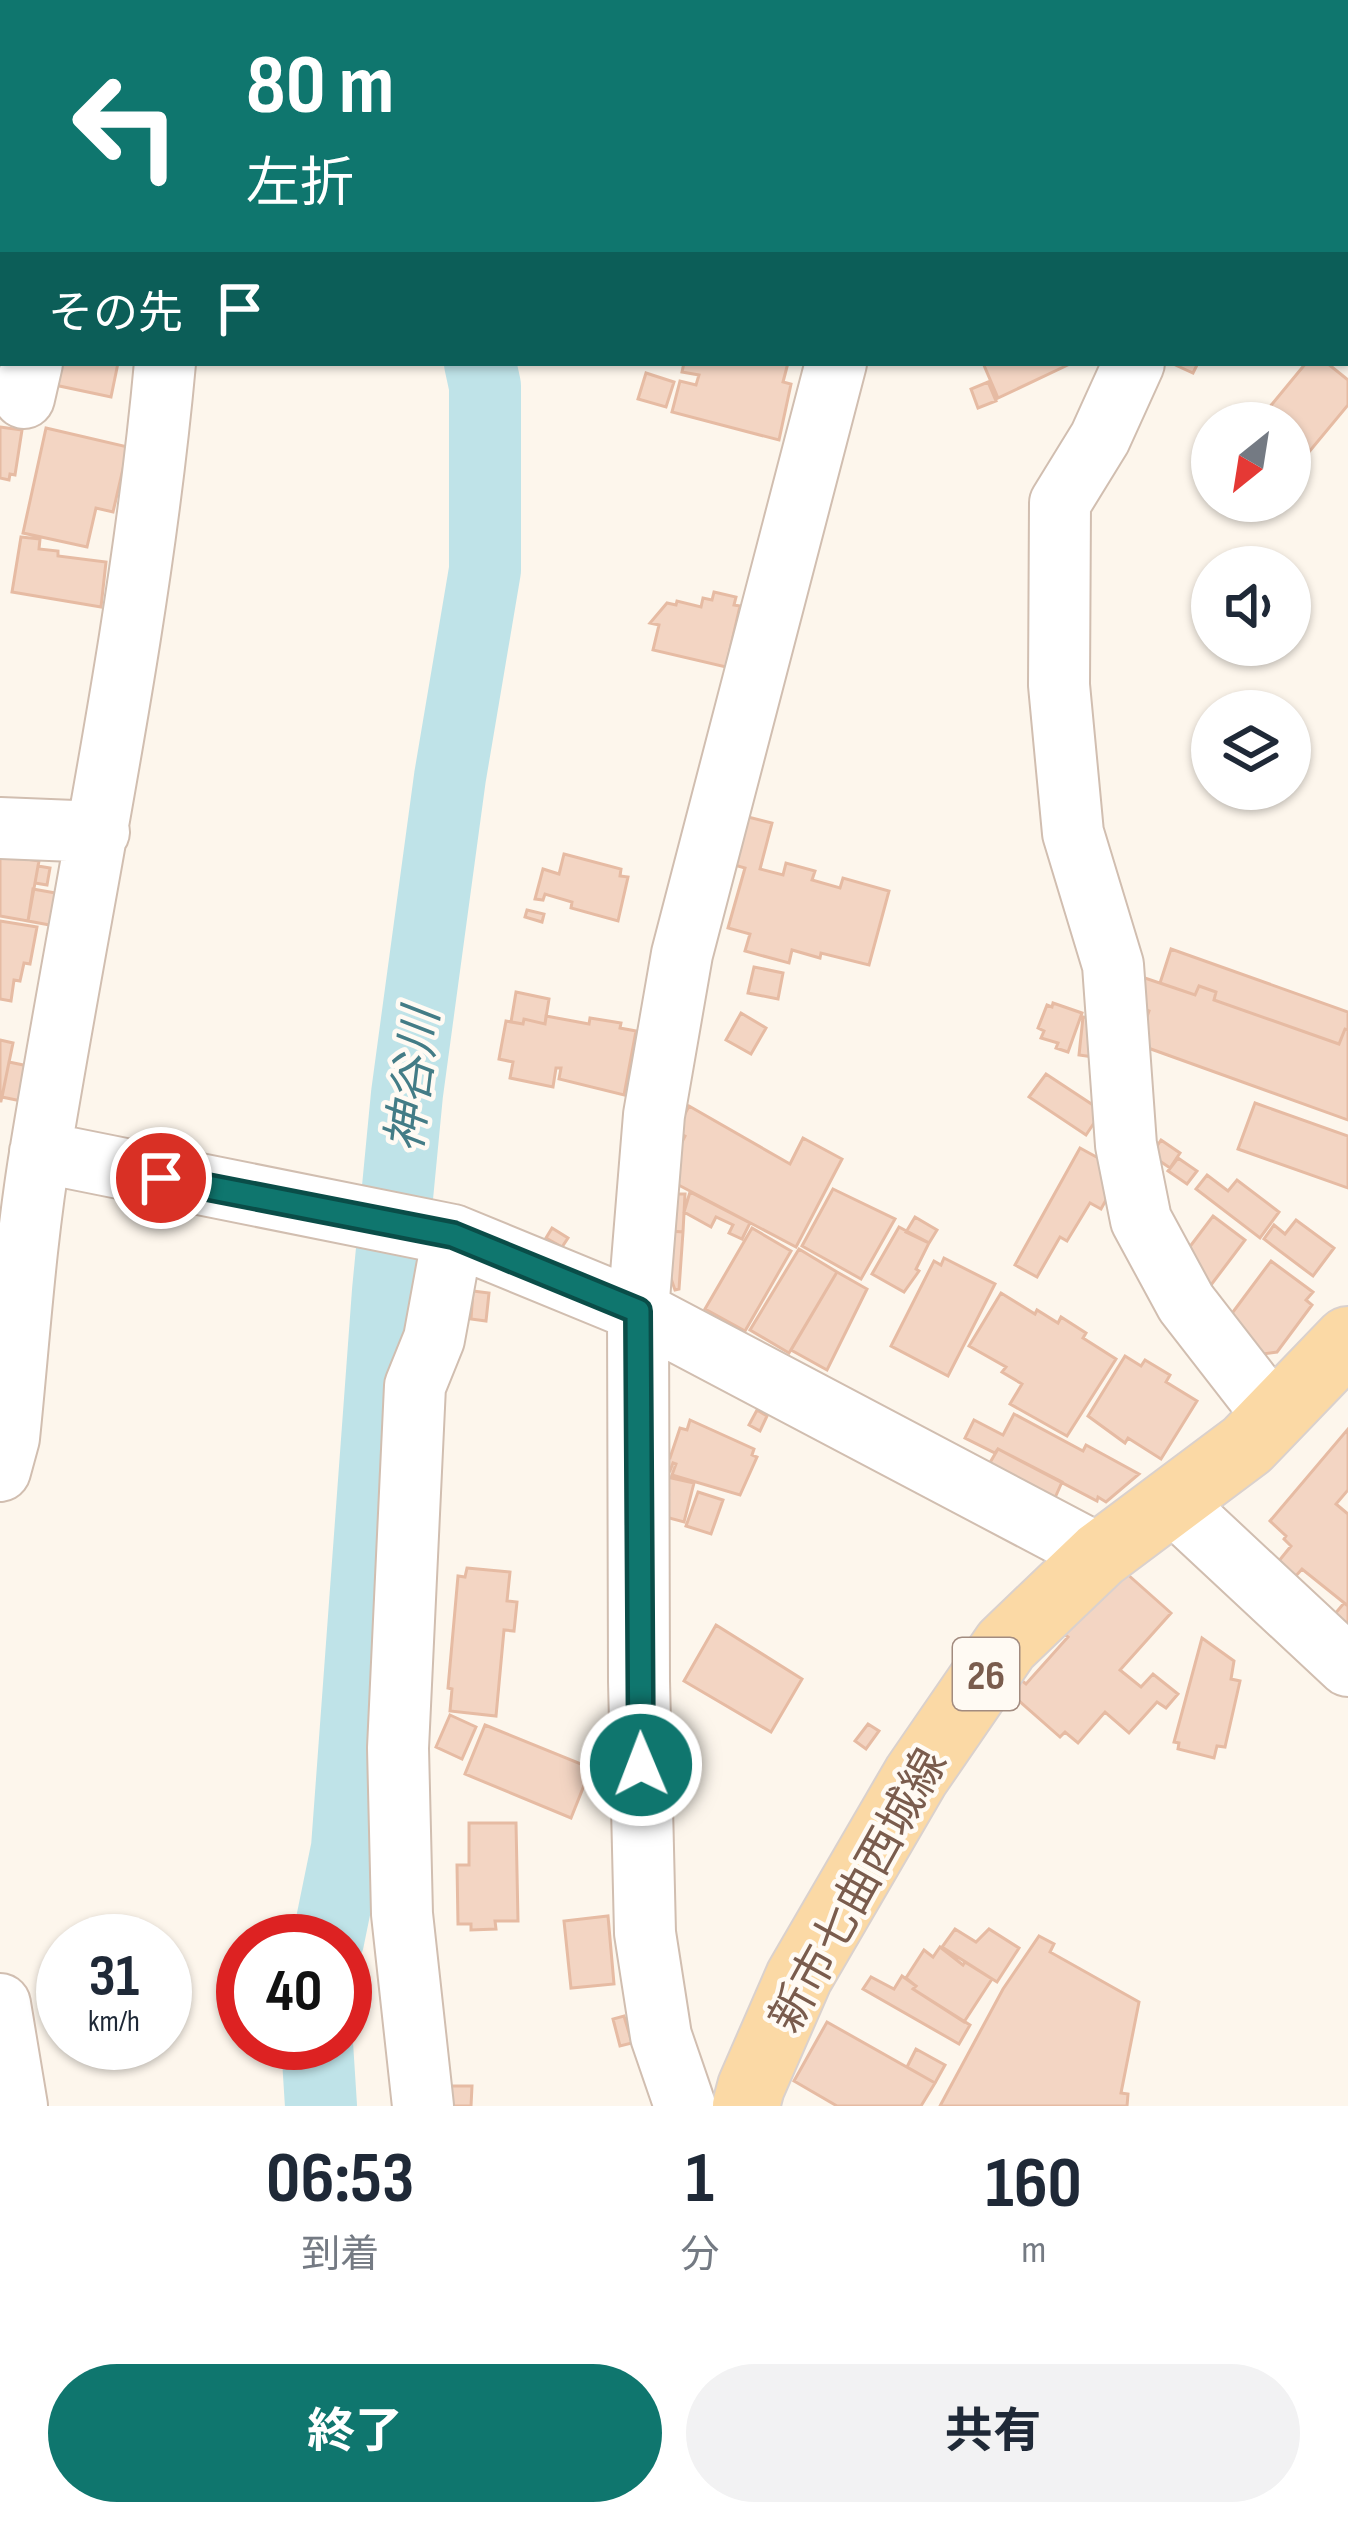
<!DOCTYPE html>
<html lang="ja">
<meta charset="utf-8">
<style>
body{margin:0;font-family:"Sofia Sans Condensed","Noto Sans JP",sans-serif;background:#f2f2f3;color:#1f2937;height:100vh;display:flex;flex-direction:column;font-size:45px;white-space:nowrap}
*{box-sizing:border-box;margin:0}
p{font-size:39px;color:#747a83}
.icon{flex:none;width:66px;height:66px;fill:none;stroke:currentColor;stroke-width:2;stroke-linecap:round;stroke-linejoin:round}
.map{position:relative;height:2106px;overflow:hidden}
.drawer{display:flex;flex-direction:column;background:#fff;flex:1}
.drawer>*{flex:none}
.hud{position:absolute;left:0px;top:0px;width:1350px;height:366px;box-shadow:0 3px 9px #0004;background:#0f766e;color:#fff;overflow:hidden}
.needle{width:78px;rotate:210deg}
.controls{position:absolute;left:1191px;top:402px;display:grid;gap:24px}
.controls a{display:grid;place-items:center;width:120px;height:120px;border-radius:50%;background:#fff;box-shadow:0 3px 9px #0004;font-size:60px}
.speed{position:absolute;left:36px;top:1914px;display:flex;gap:24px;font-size:60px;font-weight:700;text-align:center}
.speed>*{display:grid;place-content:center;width:156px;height:156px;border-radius:50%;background:#fff;box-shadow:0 3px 9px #0004;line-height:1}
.speed small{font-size:30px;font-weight:400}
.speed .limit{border:18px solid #d22;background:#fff;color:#111}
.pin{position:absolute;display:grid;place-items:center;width:102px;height:102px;color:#fff;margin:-51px;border:6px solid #fff;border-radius:50%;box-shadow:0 3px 12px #0007}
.me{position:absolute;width:132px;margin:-66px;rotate:359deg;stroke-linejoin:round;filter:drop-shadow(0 0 9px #0008)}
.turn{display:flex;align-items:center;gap:42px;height:252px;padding:0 48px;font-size:54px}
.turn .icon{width:156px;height:156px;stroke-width:2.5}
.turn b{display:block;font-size:84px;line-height:102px}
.then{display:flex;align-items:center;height:114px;padding:0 48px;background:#0003;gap:24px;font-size:45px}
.eta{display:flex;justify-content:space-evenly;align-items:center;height:204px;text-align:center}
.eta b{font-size:72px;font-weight:700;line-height:84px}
.button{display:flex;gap:24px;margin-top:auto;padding:24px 48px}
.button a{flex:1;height:138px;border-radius:72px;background:#0f766e;color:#fff;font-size:48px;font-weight:700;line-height:138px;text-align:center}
.button a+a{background:#f2f2f3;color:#1f2937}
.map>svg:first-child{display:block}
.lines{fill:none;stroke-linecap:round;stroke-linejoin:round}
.river{stroke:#bfe3e8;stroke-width:72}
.building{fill:#f3d5c3;stroke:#e6bba3;stroke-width:3}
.minor-casing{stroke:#d1beb0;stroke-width:64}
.major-casing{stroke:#dad1cd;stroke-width:70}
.minor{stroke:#fff;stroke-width:60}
.major{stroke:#fbd9a5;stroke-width:66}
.route-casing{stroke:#0a4d48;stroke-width:30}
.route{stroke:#0f766e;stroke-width:21}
.labels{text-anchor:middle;stroke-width:9;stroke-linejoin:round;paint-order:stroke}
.shield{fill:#fffaf3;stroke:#a28b7f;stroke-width:3}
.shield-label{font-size:42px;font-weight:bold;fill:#7a5c4d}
.street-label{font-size:45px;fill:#7a5c4d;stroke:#fffaf3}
.water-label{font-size:48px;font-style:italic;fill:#437c86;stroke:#fffaf3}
</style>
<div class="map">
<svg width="1348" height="2106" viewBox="0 0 1348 2106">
<rect width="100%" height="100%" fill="#fdf6ec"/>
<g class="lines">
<path class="river" d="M397,3l1,-3
M328,1941l19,-93 41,-557 19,-197 43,-317 35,-207v-184l-5,-23
M317,2043l4,63"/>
</g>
<path class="building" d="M0,0h97l10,3h-104v41z
M54,363h64l-7,34 -61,-13z
M684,363h104l-5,19 8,2 -12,56 -107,-28 8,-31 16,4 3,-10 -17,-3z
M983,363h89l-74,35z
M1171,363h27l-5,10z
M1306,363h21l21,17v25l-39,47 -8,-6 -7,9 -4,-3v-29h-17l-10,-8z
M646,373l28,9 -8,25 -28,-8z
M988,382l8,19 -18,7 -7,-19z
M0,427l22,3 -7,45 -5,-1 -1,6 -9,-2z
M46,428l82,19 -15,65 -17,-4 -9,39 -64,-14z
M21,537l19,2 -1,10 19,2v5l48,6 -5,45 -89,-15z
M714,592l22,5 -2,8 6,1 -14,61 -73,-17 6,-25 -9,-2 17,-20 9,2 1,-4 24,6 2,-9 9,2z
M744,816l28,7 -12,46 23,6 3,-12 29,8 -3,9 28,8 3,-10 46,13 -20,74 -48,-12 -1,5 -28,-8 -3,13 -44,-12 5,-17 -22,-6 17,-60 -14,-4z
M0,849l14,8 25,4 -11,60 -28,-5z
M564,854l57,15 -1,7 8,1 -10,44 -47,-13 1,-6 -27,-8 -2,6 -8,-1 8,-30 16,5z
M38,866l12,2 -3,17 -12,-2z
M33,889l28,5 -6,32 -27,-5z
M527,910l17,4 -2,8 -17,-5z
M0,921l37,6 -7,37 -6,-1 -4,18 -6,-1 -3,21 -11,-2z
M1171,949l177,63v18l-3,-1 -6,15 -125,-44 2,-8 -17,-6 -4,9 -35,-12z
M754,967l29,6 -5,26 -30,-6z
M1124,971l71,24 4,-9 17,6 -2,8 125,44 6,-15 3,1v90l-211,-76 12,-33 -21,-7z
M516,992l33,7 -4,25 -21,-5 -1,5 -12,-2z
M1053,1003l29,10 -14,39 -12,-4 2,-5 -17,-5 3,-7 -6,-3 9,-23 5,2z
M741,1013l25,15 -15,26 -25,-14z
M546,1016l43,8 1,-6 31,5 -1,5 16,3 -12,64 -65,-16 2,-11h-5l-3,19 -43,-9 3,-16 -14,-3 7,-38 17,3 1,-5 21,5z
M1083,1017l23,3 -5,38 -22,-3z
M0,1040l13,3 -12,58h-1z
M9,1062l19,4 -7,35 -19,-4z
M1046,1074l56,37 -16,24 -57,-38z
M1255,1103l93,33v52l-110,-39z
M689,1106l101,58 13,-26 39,21 -46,88 -127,-67 1,-14 15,-30 -9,-5z
M1161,1140l19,13 -10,15 -19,-13z
M1080,1148l42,23 -21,38 -11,-6 -23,38 -7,-4 -23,40 -22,-12z
M1178,1158l19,13 -10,13 -19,-13z
M1207,1175l21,16 9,-11 42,32 -19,26 -64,-49z
M833,1189l62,30 -34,60 -59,-33z
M690,1192l60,31 -8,16 -13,-6 4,-8 -17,-8 -5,10 -27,-15z
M671,1194h14l-2,38 -13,-1z
M1213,1216l32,24 -37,49 -32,-24z
M915,1217l22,13 -8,13 -23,-11z
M1296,1220l38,28 -21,28 -49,-37 10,-14 11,9z
M899,1227l30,16 -13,26 3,2 -15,21 -32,-18z
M552,1228l16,10 -6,9 -16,-9z
M752,1228l39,23 -46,80 -40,-22z
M670,1231l13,1 -4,57 -4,1 -7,-20z
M799,1249l38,23 -48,81 -39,-23z
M944,1258l51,26 -47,92 -57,-30 43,-85 7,4z
M1271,1261l42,31 -7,8 6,5 -35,47 -14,2 -39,-30z
M837,1272l30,17 -40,81 -36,-20z
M473,1291l16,2 -3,28 -15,-2z
M1001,1293l34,21 2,-4 21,13 3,-6 25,16 -3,5 33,21 -49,77 -57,-32 12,-20 -20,-12 4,-5 -37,-21z
M1125,1356l16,10 4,-6 25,15 -4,7 31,19 -36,58 -33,-21 -3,5 -37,-27z
M757,1410l10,6 -7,15 -11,-6z
M1014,1414l69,37 3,-6 53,29 -33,28 -8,-5 -1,4 -99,-52 -3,4 -30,-15 9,-18 29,15z
M690,1420l64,29 -2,6 5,2 -17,38 -68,-20 4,-11 -3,-1 -3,8 -11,-3v-11l11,1 10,-30 7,2z
M1348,1429v61l-12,14 12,10v92l-46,-37 -7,8 -17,-15 13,-16 -7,-7 2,-3 -16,-15z
M998,1449l64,33 -8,18 -66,-34z
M667,1477l27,6 -10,39 -26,-7z
M698,1492l25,8 -12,34 -25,-8z
M467,1568l43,4 -3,29 10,1 -3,29 -10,-1 -8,86 -46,-5 2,-22 -4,-1 10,-112 7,1z
M1126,1573l45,40 -51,57 21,17 12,-13 25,20 -12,14 -9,-6 -28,31 -24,-21 -27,31 -13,-11 -5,5 -51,-45 11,-13 6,5 42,-47 -4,-3z
M1344,1603l4,3v36l-19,-21z
M716,1625l86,54 -31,53 -87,-51z
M1202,1638l32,23 -3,18 9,2 -15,66 -8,-1 -3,12 -36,-9 1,-6 -5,-1z
M450,1715l26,12 -14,32 -26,-12z
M868,1724l11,7 -13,18 -11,-8z
M485,1725l106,43 -20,50 -106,-44z
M469,1823h47l2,98h-23l1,8 -25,1v-6h-13l-1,-59h12z
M608,1916l6,68 -43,4 -7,-67z
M955,1929l21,13 13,-13 30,19 -22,34 -55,-35z
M1039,1936l15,8 -4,8 89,50 -18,91 7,1 -1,12h-187l63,-117z
M940,1947l23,18 2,-3 27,17 -28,43 -51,-33 3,-3 -10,-8 18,-28 9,7z
M902,1976l14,10 -3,3 57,36 -11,19 -96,-55 8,-12 23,12z
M624,2016l8,27 -12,3 -7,-27z
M827,2022l108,61 -14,23h-84l-43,-25z
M916,2049l29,16 -10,18 -28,-16z
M447,2086h25l-1,20h-24z"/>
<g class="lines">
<g class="minor-casing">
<path id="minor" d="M198,3v-3
M926,3v-3
M1293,3l2,-3
M1347,66l1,1
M1134,363l-34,75 -40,65 -1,182 14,148 40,132 13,180 15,75 45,83 73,94 20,18
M24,398l8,-35
M0,828l99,4
M40,1152l413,83 185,76 462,244
M0,1471l9,-33c10,-96 16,-195 32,-290 43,-262 100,-521 124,-785
M1171,1501l177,165
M0,2004l17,102
M423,2106l-21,-192 -4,-166 17,-362 19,-47 19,-104
M685,2106l-24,-70 -16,-103 -6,-252 -1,-370 16,-196 28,-161 154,-591"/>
</g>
<g class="major-casing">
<path id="major" d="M746,2106l5,-19 48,-110 117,-201 90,-131 94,-90 147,-110 101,-105"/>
</g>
<use href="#minor" class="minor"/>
<use href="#major" class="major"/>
</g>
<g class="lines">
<g class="route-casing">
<path id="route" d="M161,1178l292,57 185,76 3,454"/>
</g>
<use href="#route" class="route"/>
</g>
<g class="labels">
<rect class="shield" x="953" y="1638" width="66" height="72" rx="9"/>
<g class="shield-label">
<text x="986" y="1689">26</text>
</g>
<g class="street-label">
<text transform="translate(857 1890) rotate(-61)" y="16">新市七曲西城線</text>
</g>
<g class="water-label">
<text transform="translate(412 1080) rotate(-83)" y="17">神谷川</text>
</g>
</g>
</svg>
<div class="controls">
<a><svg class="needle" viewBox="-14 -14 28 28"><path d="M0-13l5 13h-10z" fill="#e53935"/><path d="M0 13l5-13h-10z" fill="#747a83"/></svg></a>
<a><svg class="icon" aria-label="sound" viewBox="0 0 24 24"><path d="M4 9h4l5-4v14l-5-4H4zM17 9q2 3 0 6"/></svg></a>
<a><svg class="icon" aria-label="layers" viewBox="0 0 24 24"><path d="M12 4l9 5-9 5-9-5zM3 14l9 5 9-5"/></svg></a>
</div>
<div class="speed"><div>31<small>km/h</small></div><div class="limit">40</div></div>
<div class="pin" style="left:161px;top:1178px;background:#d93025"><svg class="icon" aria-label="arrive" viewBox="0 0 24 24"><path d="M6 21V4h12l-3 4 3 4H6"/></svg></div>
<svg class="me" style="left:641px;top:1765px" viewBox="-20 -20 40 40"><circle r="17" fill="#0f766e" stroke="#fff" stroke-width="3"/><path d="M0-11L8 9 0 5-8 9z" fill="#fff"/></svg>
<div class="hud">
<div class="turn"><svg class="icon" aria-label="left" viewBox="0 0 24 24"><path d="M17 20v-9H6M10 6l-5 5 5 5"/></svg><div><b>80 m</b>左折</div></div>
<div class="then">その先<svg class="icon" aria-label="arrive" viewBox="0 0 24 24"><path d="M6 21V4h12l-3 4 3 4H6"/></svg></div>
</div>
</div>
<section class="drawer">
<div class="eta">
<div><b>06:53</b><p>到着</p></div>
<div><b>1</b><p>分</p></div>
<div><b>160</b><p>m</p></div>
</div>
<div class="button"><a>終了</a><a>共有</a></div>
</section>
